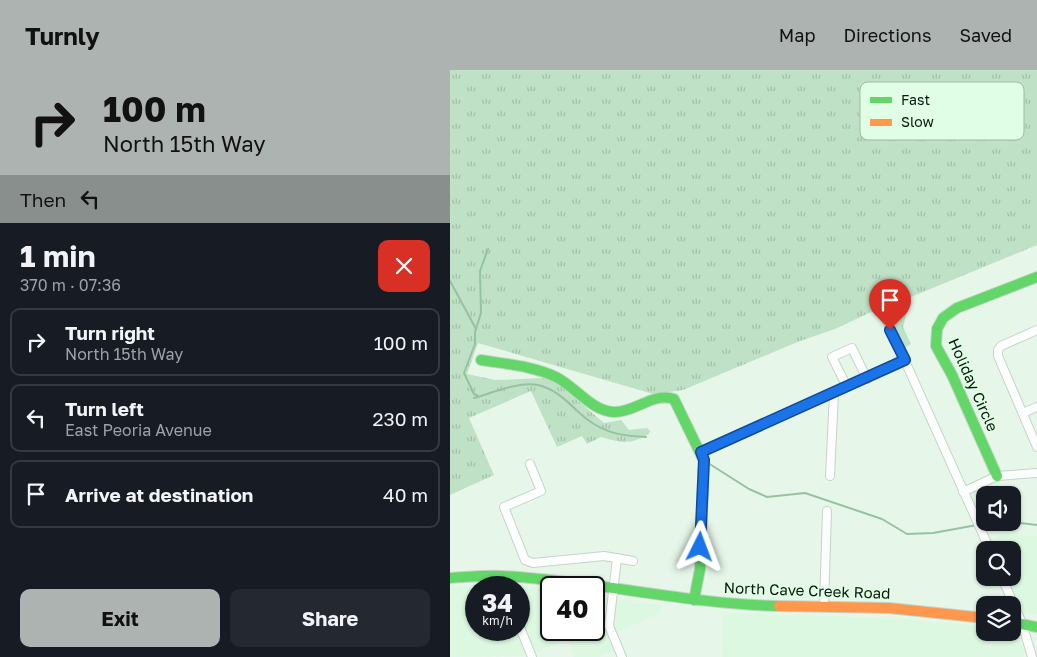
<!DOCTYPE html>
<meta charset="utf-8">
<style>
body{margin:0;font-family:"Golos Text",sans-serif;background:#242831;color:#f1f3f6;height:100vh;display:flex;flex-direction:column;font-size:19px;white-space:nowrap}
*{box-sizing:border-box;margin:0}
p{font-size:16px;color:#9ea1a6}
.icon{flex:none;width:28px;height:28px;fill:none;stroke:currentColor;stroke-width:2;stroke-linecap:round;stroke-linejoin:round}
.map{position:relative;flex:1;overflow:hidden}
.side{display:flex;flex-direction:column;background:#171b24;width:450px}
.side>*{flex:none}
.guide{background:#acb3b0;color:#111;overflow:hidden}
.controls{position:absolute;left:526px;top:416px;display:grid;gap:10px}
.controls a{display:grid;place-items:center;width:45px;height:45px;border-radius:10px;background:#171b24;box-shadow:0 1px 4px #0004;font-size:25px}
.speed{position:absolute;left:15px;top:506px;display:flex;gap:10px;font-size:25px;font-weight:700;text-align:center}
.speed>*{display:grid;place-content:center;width:65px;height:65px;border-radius:50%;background:#171b24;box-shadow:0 1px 4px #0004;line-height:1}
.speed small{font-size:12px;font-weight:400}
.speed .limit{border:2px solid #111;border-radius:8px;background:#fff;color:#111}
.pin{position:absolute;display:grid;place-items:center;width:42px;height:42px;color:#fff;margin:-51px -21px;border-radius:50% 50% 50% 0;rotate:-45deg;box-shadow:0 0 5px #0007}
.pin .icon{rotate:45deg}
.me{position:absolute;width:55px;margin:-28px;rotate:3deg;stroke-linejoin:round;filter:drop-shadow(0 0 4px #0008)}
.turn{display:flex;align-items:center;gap:18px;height:105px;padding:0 20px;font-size:22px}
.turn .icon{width:65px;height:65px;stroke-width:2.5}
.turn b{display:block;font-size:35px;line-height:42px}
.then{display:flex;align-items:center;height:48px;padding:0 20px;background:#0003;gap:10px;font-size:19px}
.round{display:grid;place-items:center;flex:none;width:52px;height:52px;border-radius:10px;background:#242831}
.head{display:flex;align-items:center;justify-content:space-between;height:85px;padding:0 20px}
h1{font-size:30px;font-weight:700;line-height:38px}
.button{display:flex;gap:10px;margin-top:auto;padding:10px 20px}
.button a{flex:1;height:58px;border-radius:10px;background:#acb3b0;color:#111;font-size:20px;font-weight:700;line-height:58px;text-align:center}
.button a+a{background:#242831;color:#f1f3f6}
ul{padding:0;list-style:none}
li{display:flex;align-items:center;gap:15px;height:68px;margin:0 10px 8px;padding:0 10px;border:2px solid #363941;border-radius:10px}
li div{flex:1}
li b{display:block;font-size:19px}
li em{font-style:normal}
header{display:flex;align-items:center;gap:30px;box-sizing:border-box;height:70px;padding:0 25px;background:#acb3b0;color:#111}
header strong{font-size:24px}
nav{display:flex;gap:28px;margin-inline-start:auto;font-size:18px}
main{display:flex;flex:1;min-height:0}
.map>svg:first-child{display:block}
.built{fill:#dcf8e1}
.grass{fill:url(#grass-tufts)}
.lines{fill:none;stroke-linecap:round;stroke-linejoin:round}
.stream{stroke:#96c2a0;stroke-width:2}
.street-casing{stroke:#c6d4c9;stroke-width:10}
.fast-casing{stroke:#c6d4c9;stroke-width:12}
.slow-casing{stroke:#c6d4c9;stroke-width:12}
.street{stroke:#fbfefc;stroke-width:8}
.fast{stroke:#63d668;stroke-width:10}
.slow{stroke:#ff974d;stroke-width:10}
.route-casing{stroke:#114b97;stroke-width:12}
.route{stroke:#1a73e8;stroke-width:9}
.labels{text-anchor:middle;stroke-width:4;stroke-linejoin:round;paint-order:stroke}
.street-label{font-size:15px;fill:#0c170f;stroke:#dffee5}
.key{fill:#dffee5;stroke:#a0b9a5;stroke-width:1}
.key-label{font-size:14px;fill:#0c170f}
</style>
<header>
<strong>Turnly</strong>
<nav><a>Map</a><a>Directions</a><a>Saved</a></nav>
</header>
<main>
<section class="side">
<div class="guide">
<div class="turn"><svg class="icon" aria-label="right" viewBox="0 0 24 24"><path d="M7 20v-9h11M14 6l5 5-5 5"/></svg><div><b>100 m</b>North 15th Way</div></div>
<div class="then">Then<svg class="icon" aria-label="left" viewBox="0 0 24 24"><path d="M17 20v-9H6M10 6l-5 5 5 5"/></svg></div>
</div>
<div class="head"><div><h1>1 min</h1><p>370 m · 07:36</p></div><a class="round" style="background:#d93025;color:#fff"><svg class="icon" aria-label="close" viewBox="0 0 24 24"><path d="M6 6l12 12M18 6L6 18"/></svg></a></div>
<ul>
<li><svg class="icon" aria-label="right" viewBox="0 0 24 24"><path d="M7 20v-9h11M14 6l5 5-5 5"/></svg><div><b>Turn right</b><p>North 15th Way</p></div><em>100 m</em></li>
<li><svg class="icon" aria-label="left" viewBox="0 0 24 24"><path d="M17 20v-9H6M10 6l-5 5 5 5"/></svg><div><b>Turn left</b><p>East Peoria Avenue</p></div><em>230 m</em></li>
<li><svg class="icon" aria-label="arrive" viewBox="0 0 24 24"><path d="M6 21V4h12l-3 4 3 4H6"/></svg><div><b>Arrive at destination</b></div><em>40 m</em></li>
</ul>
<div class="button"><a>Exit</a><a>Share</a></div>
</section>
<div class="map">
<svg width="587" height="587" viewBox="0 0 587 587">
<defs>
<pattern id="grass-tufts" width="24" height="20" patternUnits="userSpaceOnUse" patternTransform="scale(1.25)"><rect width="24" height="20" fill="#bfe1c6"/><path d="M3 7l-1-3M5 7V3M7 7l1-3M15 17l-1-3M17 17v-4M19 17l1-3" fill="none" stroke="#a3c0a9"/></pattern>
</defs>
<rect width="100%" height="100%" fill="#e6f7e9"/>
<path class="built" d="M546,464l41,2v79l-13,-2 -3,-4 -14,-31h5v-28h-12z
M41,516l4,1 -19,1v42h40l12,26 -78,1v-70z
M76,517l25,3v40h43v-35l8,2 2,4v25l10,25 -15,6h-24l-8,-18 -31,14 -17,-37v-28h-6z
M172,530l39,5 -1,8 -43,19 -4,-10 2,-18 2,-3z
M273,543l170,5 59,5 33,4v5l28,-1 5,4 7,18 -3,4h-300z"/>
<path class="grass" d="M0,0h587v175l-126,52 -8,30 8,17 -10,6 -19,-43 -47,22 -35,12 -117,49 -30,4 -175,-51 -11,31 28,6 49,-2 11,3 49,42 17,-3 8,10 18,-2 3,3 -1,3c-19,11 -27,9 -48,3l-14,7 -5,-8 -25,11 -26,-56 -62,27 25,57 -44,20z"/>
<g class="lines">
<path class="stream" d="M0,211l26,48
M28,326l-4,-2 -10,-21 11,-29v-12l6,-19 -1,-42 8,-22
M24,328c18,-5 45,-17 64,-13 22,5 34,23 50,35 19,14 36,16 58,17
M258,393l41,26 18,8 38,-4 77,26 25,15 26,-1 44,-8
M562,452l25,3"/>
<g class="street-casing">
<path id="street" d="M433,242l107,238
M587,260l-36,16 -3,4v6l39,91
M397,317l-15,-30 20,-9 15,31
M573,343l14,-6
M251,382l204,-92
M80,394l11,27 -37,16 21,53 8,3 71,-7 29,5
M380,406l4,-83
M513,422l34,-16 40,-3
M167,488l-8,68 13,31
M51,506l1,12
M552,508l20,45 10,34
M374,537l3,-96
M69,555l13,32"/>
</g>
<g class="fast-casing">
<path id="fast" d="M31,290c24,4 53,6 75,17 20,10 36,35 59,35 21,0 38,-20 59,-13l30,62 -4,108 -6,31
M547,406l-45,-101 -16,-29 1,-17 6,-11 14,-10 80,-31
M0,508c18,-1 36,-3 53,-2 93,5 184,28 276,30
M562,552l25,5"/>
</g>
<g class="slow-casing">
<path id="slow" d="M329,536l110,2 96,10"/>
</g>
<use href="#street" class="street"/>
<use href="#fast" class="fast"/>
<use href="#slow" class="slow"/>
</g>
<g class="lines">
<g class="route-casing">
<path id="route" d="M250,477l4,-87 -3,-8 204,-92 -15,-30"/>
</g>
<use href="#route" class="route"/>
</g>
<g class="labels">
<g class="street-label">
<text transform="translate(523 315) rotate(66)" y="5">Holiday Circle</text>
<text transform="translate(357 521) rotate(2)" y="5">North Cave Creek Road</text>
</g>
</g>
<rect x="410" y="12" width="164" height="58" rx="8" class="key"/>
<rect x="420" y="27" width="22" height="6" fill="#63d668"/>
<rect x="420" y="49" width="22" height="7" fill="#ff974d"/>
<g class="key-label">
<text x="451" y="35">Fast</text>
<text x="451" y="57">Slow</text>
</g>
</svg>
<div class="controls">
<a><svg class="icon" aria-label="sound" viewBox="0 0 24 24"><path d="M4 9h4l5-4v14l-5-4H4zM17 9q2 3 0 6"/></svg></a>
<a><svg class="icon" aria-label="search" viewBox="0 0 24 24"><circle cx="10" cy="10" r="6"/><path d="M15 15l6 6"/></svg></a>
<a><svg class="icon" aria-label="layers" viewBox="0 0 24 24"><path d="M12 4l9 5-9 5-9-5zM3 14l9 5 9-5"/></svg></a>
</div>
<div class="speed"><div>34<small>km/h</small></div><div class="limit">40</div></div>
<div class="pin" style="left:440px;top:260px;background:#d93025"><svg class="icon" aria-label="arrive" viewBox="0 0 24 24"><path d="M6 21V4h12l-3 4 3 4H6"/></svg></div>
<svg class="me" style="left:250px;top:477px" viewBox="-20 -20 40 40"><path d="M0-17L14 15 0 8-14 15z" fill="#1a73e8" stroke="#fff" stroke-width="4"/></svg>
</div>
</main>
